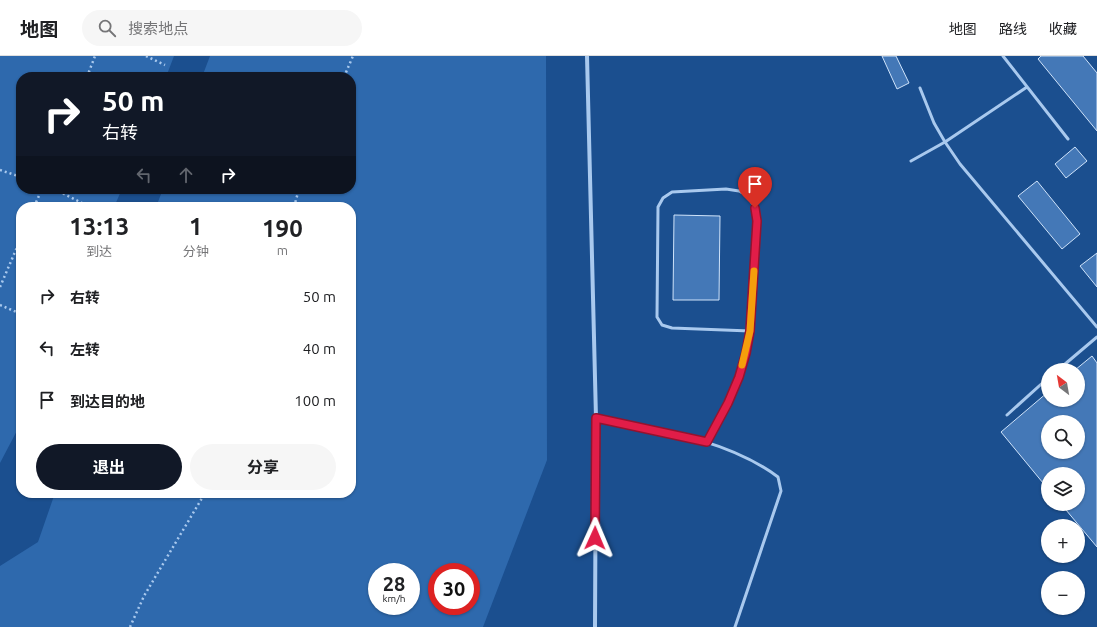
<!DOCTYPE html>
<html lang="zh">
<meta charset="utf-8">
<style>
body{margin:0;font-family:Ubuntu,"Noto Sans SC",sans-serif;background:#f6f6f6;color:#202124;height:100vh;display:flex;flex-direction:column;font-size:15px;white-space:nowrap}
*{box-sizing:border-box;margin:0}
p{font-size:13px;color:#757577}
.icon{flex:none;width:22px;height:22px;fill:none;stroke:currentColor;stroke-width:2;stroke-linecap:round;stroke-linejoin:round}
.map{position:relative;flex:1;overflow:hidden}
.sheet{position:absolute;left:16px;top:146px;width:340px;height:296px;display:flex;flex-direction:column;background:#fff;border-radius:16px;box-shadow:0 1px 3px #0004}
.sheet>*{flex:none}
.banner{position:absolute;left:16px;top:16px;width:340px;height:122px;border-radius:16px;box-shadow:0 1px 3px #0004;background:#111827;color:#fff;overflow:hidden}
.needle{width:26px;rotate:329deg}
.buttons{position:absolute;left:1041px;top:307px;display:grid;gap:8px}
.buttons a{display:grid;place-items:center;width:44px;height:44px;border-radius:50%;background:#fff;box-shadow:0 1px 3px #0004;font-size:20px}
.speed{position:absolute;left:368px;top:507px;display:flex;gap:8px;font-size:20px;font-weight:700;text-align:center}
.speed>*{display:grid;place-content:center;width:52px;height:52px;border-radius:50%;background:#fff;box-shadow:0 1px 3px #0004;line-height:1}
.speed small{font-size:10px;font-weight:400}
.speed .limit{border:6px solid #d22;background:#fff;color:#111}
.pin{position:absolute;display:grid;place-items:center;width:34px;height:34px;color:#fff;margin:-41px -17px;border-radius:50% 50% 50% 0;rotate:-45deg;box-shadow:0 0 4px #0007}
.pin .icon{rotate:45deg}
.me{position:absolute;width:44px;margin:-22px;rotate:1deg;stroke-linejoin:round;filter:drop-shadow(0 0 3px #0008)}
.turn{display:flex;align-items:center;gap:14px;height:84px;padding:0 20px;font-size:18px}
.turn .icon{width:52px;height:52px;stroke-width:2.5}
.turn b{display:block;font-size:28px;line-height:34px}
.lanes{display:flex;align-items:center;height:38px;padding:0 20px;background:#0003;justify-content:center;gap:20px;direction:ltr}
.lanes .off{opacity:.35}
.eta{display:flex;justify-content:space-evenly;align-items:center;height:68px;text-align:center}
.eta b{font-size:24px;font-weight:700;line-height:28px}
.primary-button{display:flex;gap:8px;margin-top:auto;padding:8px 20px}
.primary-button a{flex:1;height:46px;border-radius:24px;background:#111827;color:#fff;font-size:16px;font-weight:700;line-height:46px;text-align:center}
.primary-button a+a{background:#f6f6f6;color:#202124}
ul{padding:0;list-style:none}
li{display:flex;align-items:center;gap:12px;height:52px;padding:0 20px}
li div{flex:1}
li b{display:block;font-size:15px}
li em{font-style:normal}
header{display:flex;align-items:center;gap:24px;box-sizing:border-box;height:56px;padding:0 20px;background:#fff;border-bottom:1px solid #e0e0e0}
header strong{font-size:19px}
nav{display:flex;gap:22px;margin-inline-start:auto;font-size:14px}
.search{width:280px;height:36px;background:#f6f6f6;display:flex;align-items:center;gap:10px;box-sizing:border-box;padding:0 14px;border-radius:22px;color:#757577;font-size:15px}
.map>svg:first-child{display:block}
.green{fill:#2e69ad;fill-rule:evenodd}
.building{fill:#4478b7;stroke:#cfe3fa;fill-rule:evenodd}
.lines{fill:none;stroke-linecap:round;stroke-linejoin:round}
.path{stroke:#a9c9ee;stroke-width:2.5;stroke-dasharray:2 3;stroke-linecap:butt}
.service{stroke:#a9c9ee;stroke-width:3}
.minor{stroke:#a9c9ee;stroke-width:4}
.route-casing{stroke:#92132f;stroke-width:10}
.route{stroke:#e11d48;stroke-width:7}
.slow{stroke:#f59e0b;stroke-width:7}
</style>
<header>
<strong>地图</strong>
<div class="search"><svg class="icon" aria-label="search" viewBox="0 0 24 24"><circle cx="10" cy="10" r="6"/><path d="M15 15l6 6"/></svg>搜索地点</div>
<nav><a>地图</a><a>路线</a><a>收藏</a></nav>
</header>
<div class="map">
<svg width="1097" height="571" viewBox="0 0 1097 571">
<rect width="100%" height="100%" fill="#1b4f8f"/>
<path class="green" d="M0,0h174l-8,21h-145v112h101l-8,18h-93v216l-21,40z
M210,0h336l1,404 -64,167h-483v-61l38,-24 17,-49h296v-286h-195l7,-18h188v-112h-149zM377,516h34v34h-34zM437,516h34v34h-34z"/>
<path class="building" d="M882,0h14l13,27 -12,6z
M1041,0h42l14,17v58l-59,-72z
M1075,91l12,14 -21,17 -11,-14z
M1037,125l43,53 -18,15 -44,-53z
M674,159l46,1 -1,84h-46z
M1097,197v34l-17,-21z
M1092,300l5,7v184l-36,-43h17v-30h-30v15l-47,-57 47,-40v8h30v-30h-3zM1048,366h30v30h-30z"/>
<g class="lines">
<path class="path" d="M146,0l19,9
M87,21l8,-21
M344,21l9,-21
M0,114l21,7
M54,133l36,18
M34,151l8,-18
M294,151l5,-18
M0,231l21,-49
M0,249l21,9
M130,571l14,-31 61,-103"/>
<path class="service" d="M1003,0l65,83
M920,32l14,35 11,19 15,22 137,163
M911,105l34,-19 82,-55
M1058,314l39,-33
M1007,359l41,-37
M596,362c62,12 131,21 182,59l3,14 -46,136
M707,386l21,-39 11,-26 7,-24 4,-22 7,-110 -2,-13 -7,-12 -9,-5 -13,-2 -54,3 -9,6 -5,9 -1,110 5,8 10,3 78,3"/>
<path class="minor" d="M587,0l9,362 -1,209"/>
</g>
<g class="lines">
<g class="route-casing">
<path id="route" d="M595,482l1,-120 111,24 21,-39 11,-26 7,-24 4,-22 7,-110 -2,-13"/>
</g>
<use href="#route" class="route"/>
<path class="slow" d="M742,309l8,-34 4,-60"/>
</g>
</svg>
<div class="buttons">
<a><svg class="needle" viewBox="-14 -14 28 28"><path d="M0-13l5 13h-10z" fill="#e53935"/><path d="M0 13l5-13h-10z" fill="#757577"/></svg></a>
<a><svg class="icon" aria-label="search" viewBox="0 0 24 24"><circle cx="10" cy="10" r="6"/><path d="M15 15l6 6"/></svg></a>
<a><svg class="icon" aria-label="layers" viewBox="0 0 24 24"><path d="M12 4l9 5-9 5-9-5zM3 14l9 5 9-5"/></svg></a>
<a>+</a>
<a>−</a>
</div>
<div class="speed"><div>28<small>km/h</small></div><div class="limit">30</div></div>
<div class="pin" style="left:755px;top:152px;background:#d93025"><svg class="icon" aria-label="arrive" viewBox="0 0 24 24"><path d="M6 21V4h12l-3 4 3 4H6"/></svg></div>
<svg class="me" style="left:595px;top:482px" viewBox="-20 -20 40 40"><path d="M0-17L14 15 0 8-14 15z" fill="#e11d48" stroke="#fff" stroke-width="4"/></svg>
<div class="banner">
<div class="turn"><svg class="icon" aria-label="right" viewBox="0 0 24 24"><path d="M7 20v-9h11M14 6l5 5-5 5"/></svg><div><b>50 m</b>右转</div></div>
<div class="lanes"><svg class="icon off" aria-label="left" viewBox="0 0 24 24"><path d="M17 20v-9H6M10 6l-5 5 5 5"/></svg><svg class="icon off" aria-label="ahead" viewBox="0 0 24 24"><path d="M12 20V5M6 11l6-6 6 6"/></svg><svg class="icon" aria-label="right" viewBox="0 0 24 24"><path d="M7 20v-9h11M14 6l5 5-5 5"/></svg></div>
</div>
<section class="sheet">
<div class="eta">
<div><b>13:13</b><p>到达</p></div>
<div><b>1</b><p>分钟</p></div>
<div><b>190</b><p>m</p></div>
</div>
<ul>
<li><svg class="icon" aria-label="right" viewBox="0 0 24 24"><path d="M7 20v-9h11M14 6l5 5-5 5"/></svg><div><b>右转</b></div><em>50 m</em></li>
<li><svg class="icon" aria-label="left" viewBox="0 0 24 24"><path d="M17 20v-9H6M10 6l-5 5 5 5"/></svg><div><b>左转</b></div><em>40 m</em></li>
<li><svg class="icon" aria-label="arrive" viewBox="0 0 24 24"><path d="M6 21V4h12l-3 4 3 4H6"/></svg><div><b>到达目的地</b></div><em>100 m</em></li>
</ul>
<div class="primary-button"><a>退出</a><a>分享</a></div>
</section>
</div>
